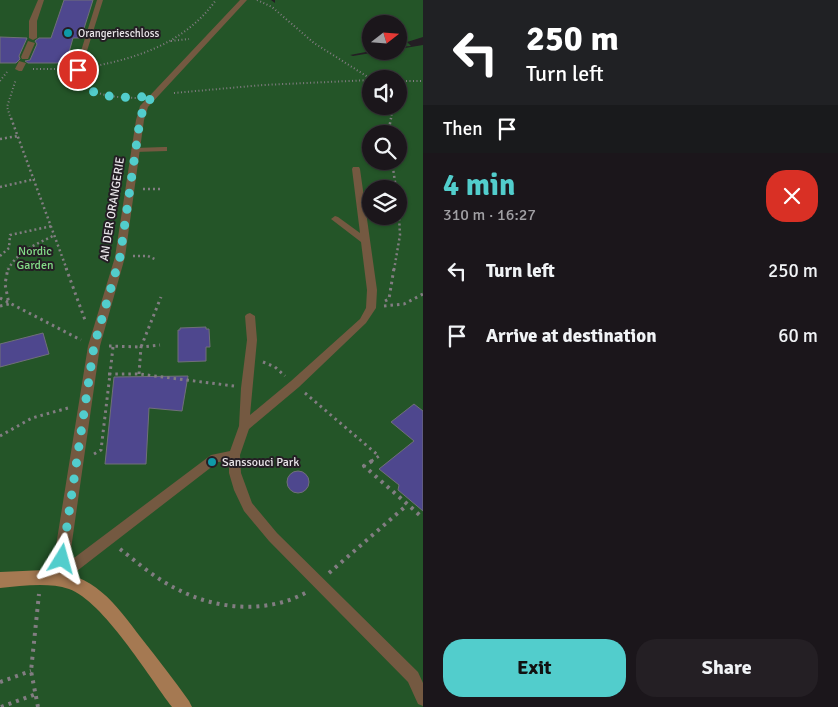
<!DOCTYPE html>
<meta charset="utf-8">
<style>
body{margin:0;font-family:Signika,sans-serif;background:#241f24;color:#f1f3f6;height:100vh;display:flex;flex-direction:column;font-size:19px;white-space:nowrap}
*{box-sizing:border-box;margin:0}
p{font-size:16px;color:#a09fa3}
.icon{flex:none;width:28px;height:28px;fill:none;stroke:currentColor;stroke-width:2;stroke-linecap:round;stroke-linejoin:round}
.map{position:relative;flex:1;overflow:hidden}
.side{display:flex;flex-direction:column;background:#1b161b;width:415px}
.side>*{flex:none}
.hud{background:#202124;color:#fff;overflow:hidden}
.needle{width:32px;rotate:73deg}
.buttons{position:absolute;left:362px;top:15px;display:grid;gap:10px}
.buttons a{display:grid;place-items:center;width:45px;height:45px;border-radius:50%;background:#1b161b;box-shadow:0 1px 4px #0004,0 0 0 1px #39353a;font-size:25px}
.pin{position:absolute;display:grid;place-items:center;width:42px;height:42px;color:#fff;margin:-21px;border:2px solid #fff;border-radius:50%;box-shadow:0 1px 5px #0007}
.me{position:absolute;width:55px;margin:-28px;rotate:8deg;stroke-linejoin:round;filter:drop-shadow(0 0 4px #0008)}
.turn{display:flex;align-items:center;gap:18px;height:105px;padding:0 20px;font-size:22px}
.turn .icon{width:65px;height:65px;stroke-width:2.5}
.turn b{display:block;font-size:35px;line-height:42px}
.then{display:flex;align-items:center;height:48px;padding:0 20px;background:#0003;gap:10px;font-size:19px}
.round{display:grid;place-items:center;flex:none;width:52px;height:52px;border-radius:20px;background:#241f24}
.summary{display:flex;align-items:center;justify-content:space-between;height:85px;padding:0 20px}
h1{font-size:30px;font-weight:700;line-height:38px;color:#52cdcc}
.button{display:flex;gap:10px;margin-top:auto;padding:10px 20px}
.button a{flex:1;height:58px;border-radius:20px;background:#52cdcc;color:#111;font-size:20px;font-weight:700;line-height:58px;text-align:center}
.button a+a{background:#241f24;color:#f1f3f6}
ul{padding:0;list-style:none}
li{display:flex;align-items:center;gap:15px;height:65px;padding:0 20px}
li div{flex:1}
li b{display:block;font-size:19px}
li em{font-style:normal}
main{display:flex;flex:1;min-height:0}
.map>svg:first-child{display:block}
.green{fill:#245528;fill-rule:evenodd}
.building{fill:#4e478e;stroke:#707079}
.lines{fill:none;stroke-linecap:round;stroke-linejoin:round}
.path-far3{stroke:#827d82;stroke-width:2;stroke-dasharray:1 2.5;stroke-linecap:butt}
.path-far2{stroke:#827d82;stroke-width:2.5;stroke-dasharray:2 3;stroke-linecap:butt}
.path-far1{stroke:#827d82;stroke-width:3;stroke-dasharray:2.5 4;stroke-linecap:butt}
.path{stroke:#827d82;stroke-width:4;stroke-dasharray:3 5;stroke-linecap:butt}
.lane{fill:#745941;fill-rule:evenodd}
.street{fill:#745941;fill-rule:evenodd}
.secondary{fill:#a57952;fill-rule:evenodd}
.route{stroke:#52cdcc;stroke-width:9;stroke-dasharray:0 16.2}
.culture-dot{fill:#0f9aa8;stroke:#241e24;stroke-width:2}
.labels{text-anchor:middle;stroke-width:4;stroke-linejoin:round;paint-order:stroke}
.far-poi-label{font-size:11px;fill:#e9e5e9;stroke:#241e24;text-anchor:start}
.street-label{font-size:12px;fill:#e9e5e9;stroke:#241e24}
.park-label{font-size:12px;fill:#83db87;stroke:#241e24}
.poi-label{font-size:12px;fill:#e9e5e9;stroke:#241e24;text-anchor:start}
</style>
<main>
<div class="map">
<svg width="423" height="707" viewBox="0 0 423 707">
<rect width="100%" height="100%" fill="#241e24"/>
<path class="green" d="M0,0h271l4,3v-3h148v37l-16,5 4,4 -12,1v-23h-28v27l-21,4 3,1 30,-5h16v-2l24,-4v662h-423zM371,79h28v27h-28zM371,134h28v27h-28zM371,189h28v27h-28z"/>
<path class="building" d="M64,0h29l-12,38h-8l-7,25h-38l-3,-2 5,-1 7,-16 -2,-3 4,-3h12z
M0,37l27,1 -8,18 1,3 -4,4h-16z
M206,327v2h3l1,18h-4v14l-28,1v-32h2v-2z
M43,333l6,21 -49,13v-23z
M188,376l-6,35 -33,-3 -3,56h-41l9,-87z
M414,404l9,7v100l-25,-21 1,-5 -20,-16 35,-28 -23,-19z
M287 482a11 11 0 1 1 22 0a11 11 0 1 1-22 0Z"/>
<g class="lines">
<path class="path-far3" d="M257,0l15,7 42,36 57,36
M171,41l18,-2
M90,67c49,-9 96,-25 126,-67
M33,69h34
M80,80c14,17 35,17 56,18
M0,81l7,-9
M399,81h24
M174,93l89,-8 108,-5
M11,119l-4,-12 9,-28
M391,119l2,-13"/>
<path class="path-far2" d="M11,118l56,152
M388,134l3,-16
M0,139l18,-3
M392,161l4,28
M0,187l35,-8
M143,189h17
M0,256l9,-8 1,-13 42,-9
M133,256h15l9,4
M8,270c9,-19 29,-26 47,-35
M394,270l6,-35 -1,-19"/>
<path class="path-far1" d="M66,268l19,52
M0,298l81,42
M385,301l4,-2 5,-31
M0,306l9,-2 -4,-20 3,-16
M384,306l20,-2 19,-10
M109,346l32,1 20,-50
M113,347l-3,27h29l95,12
M263,362l12,5 10,9
M139,374l2,-27 19,-2
M305,393l74,63 -9,6
M0,436l32,-18 36,-10
M94,454l7,-4 9,-76h-2"/>
<path class="path" d="M372,461l-8,5 59,52
M120,549c18,14 36,30 57,40 39,21 91,25 130,3
M329,573l78,-68
M0,682l31,-11
M1,707l35,-13
M38,707l-7,-36 8,-77"/>
<path class="lane" d="M97,0h6l-22,70 -5,1 -1,-1z
M164,147h3v4l-32,1 -4,-2 4,-2z
M353,167h6l1,2 17,121 -1,18 -10,15 -67,64 -50,42 -9,26 1,18 11,30 25,30 141,139 5,11v23l-5,-2 -10,-22 -139,-141 -25,-30 -10,-21 -5,-17v-12l-11,1 -154,119 -5,2 -5,-2 -1,-4 1,-4 157,-118 19,-4 9,-25 2,-38 6,-48 -2,-24 2,-2 3,-1 5,3 2,24 -7,75 41,-34 69,-62 6,-11 1,-18 -6,-48 -30,-23 4,-3 3,1 22,16 -8,-64z"/>
<path class="street" d="M38,0h6l-7,21v17l-4,2 -4,-2v-17z
M240,0h7l-99,107 -4,13 -19,137 -25,89 -33,231 -2,5 -6,3 -6,-3 -2,-5 37,-231 27,-89 21,-137 4,-14z
M28,41l7,2 -7,16h-6l-1,-2z
M19,61l7,2 -4,8h-3l-4,-2z"/>
<path class="secondary" d="M45,570c50,4 69,32 97,69 16,20 32,41 47,62l3,6h-20c-23,-30 -69,-106 -103,-118 -21,-7 -47,-3 -69,-1v-16z"/>
</g>
<g class="lines">
<path class="route" d="M62,559l32,-213 26,-89 20,-137 4,-14 9,-10c-23,2 -74,6 -75,-26"/>
</g>
<g class="culture-dot">
<circle cx="68" cy="33" r="5"/>
<circle cx="212" cy="462" r="5"/>
</g>
<g class="labels">
<g class="far-poi-label">
<text x="78" y="37">Orangerieschloss</text>
</g>
<g class="street-label">
<text transform="translate(112 209) rotate(-81)" y="4">AN DER ORANGERIE</text>
</g>
<g class="park-label">
<text x="35" y="255">Nordic<tspan x="35" dy="14">Garden</tspan></text>
</g>
<g class="poi-label">
<text x="222" y="466">Sanssouci Park</text>
</g>
</g>
</svg>
<div class="buttons">
<a><svg class="needle" viewBox="-14 -14 28 28"><path d="M0-13l5 13h-10z" fill="#e53935"/><path d="M0 13l5-13h-10z" fill="#a09fa3"/></svg></a>
<a><svg class="icon" aria-label="sound" viewBox="0 0 24 24"><path d="M4 9h4l5-4v14l-5-4H4zM17 9q2 3 0 6"/></svg></a>
<a><svg class="icon" aria-label="search" viewBox="0 0 24 24"><circle cx="10" cy="10" r="6"/><path d="M15 15l6 6"/></svg></a>
<a><svg class="icon" aria-label="layers" viewBox="0 0 24 24"><path d="M12 4l9 5-9 5-9-5zM3 14l9 5 9-5"/></svg></a>
</div>
<div class="pin" style="left:78px;top:70px;background:#d93025"><svg class="icon" aria-label="arrive" viewBox="0 0 24 24"><path d="M6 21V4h12l-3 4 3 4H6"/></svg></div>
<svg class="me" style="left:62px;top:559px" viewBox="-20 -20 40 40"><path d="M0-17L14 15 0 8-14 15z" fill="#52cdcc" stroke="#fff" stroke-width="4"/></svg>
</div>
<section class="side">
<div class="hud">
<div class="turn"><svg class="icon" aria-label="left" viewBox="0 0 24 24"><path d="M17 20v-9H6M10 6l-5 5 5 5"/></svg><div><b>250 m</b>Turn left</div></div>
<div class="then">Then<svg class="icon" aria-label="arrive" viewBox="0 0 24 24"><path d="M6 21V4h12l-3 4 3 4H6"/></svg></div>
</div>
<div class="summary"><div><h1>4 min</h1><p>310 m · 16:27</p></div><a class="round" style="background:#d93025;color:#fff"><svg class="icon" aria-label="close" viewBox="0 0 24 24"><path d="M6 6l12 12M18 6L6 18"/></svg></a></div>
<ul>
<li><svg class="icon" aria-label="left" viewBox="0 0 24 24"><path d="M17 20v-9H6M10 6l-5 5 5 5"/></svg><div><b>Turn left</b></div><em>250 m</em></li>
<li><svg class="icon" aria-label="arrive" viewBox="0 0 24 24"><path d="M6 21V4h12l-3 4 3 4H6"/></svg><div><b>Arrive at destination</b></div><em>60 m</em></li>
</ul>
<div class="button"><a>Exit</a><a>Share</a></div>
</section>
</main>
